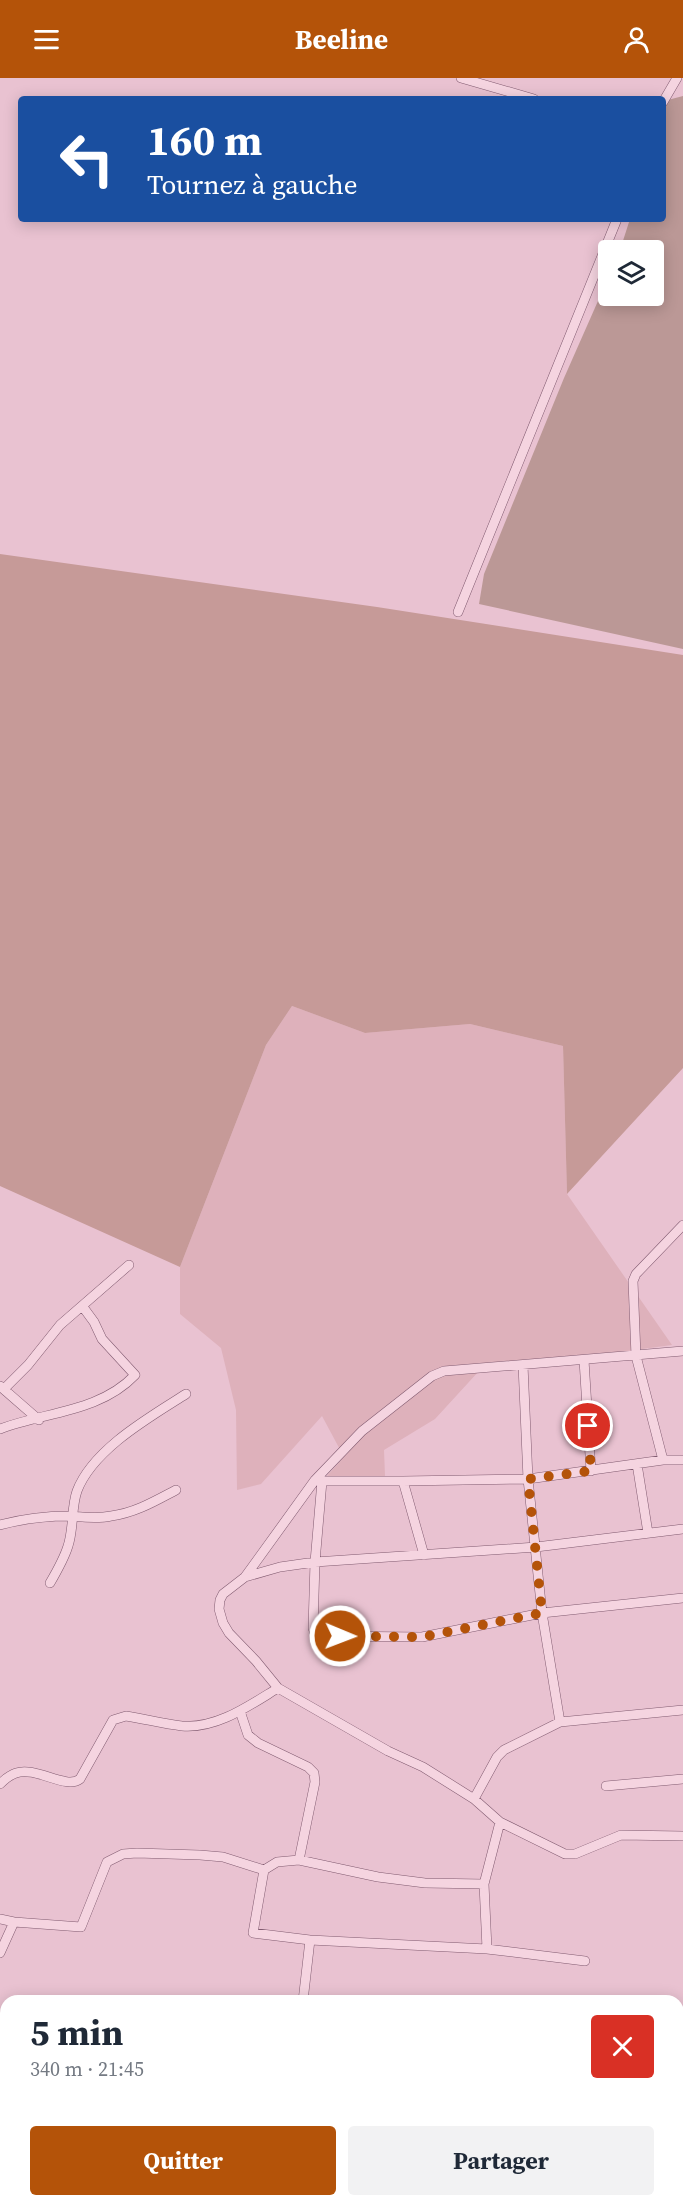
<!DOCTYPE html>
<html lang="fr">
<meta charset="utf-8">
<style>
body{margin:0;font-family:"Source Serif 4",serif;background:#f2f2f3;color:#1f2937;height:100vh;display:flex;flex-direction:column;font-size:22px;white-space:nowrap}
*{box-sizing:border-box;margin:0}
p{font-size:20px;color:#747a83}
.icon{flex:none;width:33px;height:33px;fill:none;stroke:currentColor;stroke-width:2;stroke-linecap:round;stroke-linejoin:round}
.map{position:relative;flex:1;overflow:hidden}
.side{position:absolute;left:0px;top:1917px;width:684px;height:212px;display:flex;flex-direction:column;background:#fff;border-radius:18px 18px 0 0;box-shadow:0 3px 15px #0003}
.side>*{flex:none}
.banner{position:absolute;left:18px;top:18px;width:648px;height:126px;border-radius:6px;box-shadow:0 3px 15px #0003;background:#1a4fa0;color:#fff;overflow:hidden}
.controls{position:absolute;left:598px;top:162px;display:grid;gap:12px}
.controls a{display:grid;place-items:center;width:66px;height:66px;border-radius:6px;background:#fff;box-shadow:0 3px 15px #0003;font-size:30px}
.pin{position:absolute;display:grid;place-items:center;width:51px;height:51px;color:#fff;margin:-26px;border:3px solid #fff;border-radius:50%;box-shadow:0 2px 6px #0007}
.me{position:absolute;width:66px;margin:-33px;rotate:91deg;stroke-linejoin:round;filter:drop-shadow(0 0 4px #0008)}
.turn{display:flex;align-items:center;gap:21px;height:126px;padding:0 30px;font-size:27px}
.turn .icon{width:78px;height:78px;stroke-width:2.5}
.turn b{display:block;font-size:42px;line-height:51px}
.round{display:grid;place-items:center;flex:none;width:63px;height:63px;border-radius:6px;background:#f2f2f3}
.summary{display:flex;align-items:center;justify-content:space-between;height:102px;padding:0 30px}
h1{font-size:36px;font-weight:700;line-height:45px}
.button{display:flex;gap:12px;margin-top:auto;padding:12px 30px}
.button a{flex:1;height:69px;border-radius:6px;background:#b45309;color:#fff;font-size:24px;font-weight:700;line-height:69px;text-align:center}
.button a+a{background:#f2f2f3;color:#1f2937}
header{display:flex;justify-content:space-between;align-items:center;height:78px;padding:0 30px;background:#b45309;color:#fff;font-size:27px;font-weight:700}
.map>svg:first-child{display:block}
.farmland{fill:#deb1bb}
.green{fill:#c69a98}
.cemetery{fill:#bb9896}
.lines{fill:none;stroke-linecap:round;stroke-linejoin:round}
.street-casing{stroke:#815b70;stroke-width:10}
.street{stroke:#f5d4e0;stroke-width:9}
.route{stroke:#b45309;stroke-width:10;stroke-dasharray:0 18}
</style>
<header><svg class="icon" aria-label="menu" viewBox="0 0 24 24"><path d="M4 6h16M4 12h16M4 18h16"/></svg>Beeline<svg class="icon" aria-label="person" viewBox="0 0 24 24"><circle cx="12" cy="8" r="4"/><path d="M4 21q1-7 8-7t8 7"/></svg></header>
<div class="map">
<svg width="683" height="2128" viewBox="0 0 683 2128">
<rect width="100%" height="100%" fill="#e9c2d1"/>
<path class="farmland" d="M292,928l73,27 105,-9 93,22 4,148 105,151 -193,26 -44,48 -51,31 1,26h-58l17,-19 -22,-41 -61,68 -24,6 -1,-80 -15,-62 -41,-34v-47l86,-222z"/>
<path class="green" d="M0,476l377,53 306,48v413l-116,126 -4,-148 -93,-22 -105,9 -73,-27 -26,39 -86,222 -180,-81z"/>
<path class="cemetery" d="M683,18v553l-204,-45 5,-30 80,-196 45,-102v20h45v-46h-34l10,-31h33v-114l1,-4z"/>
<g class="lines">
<g class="street-casing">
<path id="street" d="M461,0l73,21
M663,24l14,-24
M458,534l159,-393
M683,1273l-239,20 -12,5 -70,55 -47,49 -70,97 -22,17 -3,6 -1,9 4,14 6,10 27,28 22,27 110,63 35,16 51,32 26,23 65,32h10l46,-19 62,1
M584,1282l7,111
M523,1287l5,114 14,134 18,109
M0,1308l39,34
M4,1311l24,-24 32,-40 69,-60
M0,1351c45,-17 100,-17 135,-54l-33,-36 -8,-17 -11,-15
M663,1382l-27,-104 -3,-75 3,-7 47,-49
M637,1386l11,69
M317,1403h86l125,-2 135,-19h20
M322,1403l-7,81 -2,66 2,6 5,2 102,1 120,-24 141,-15
M403,1403l21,74
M0,1447c22,-6 47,-9 69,-9 14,1 28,3 42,0 24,-3 44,-15 65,-26
M245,1499l35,-10 35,-5 221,-15 147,-18
M50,1505c7,-12 14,-24 18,-37 6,-18 3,-38 9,-55 16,-42 73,-74 109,-97
M240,1633l8,24 10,8 50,24 6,6 1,9 -16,78
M0,1706c4,-4 10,-9 16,-11 20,-7 50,17 64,6l33,-59 13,-4c19,3 38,8 56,10 35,3 68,-21 96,-38
M606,1708l77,-7
M474,1721l23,-42 7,-7 56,-28 123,-12
M484,1806l-59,-1 -47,-6 -79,-17 -22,2 -13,8 -11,63 57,7 177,9 98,12
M0,1841l14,3 67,5 26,-65 16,-8 14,-1 63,2 23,2 41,13
M487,1871l-3,-65 16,-62
M0,1875l14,-31
M303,1923l7,-61
M0,2065h6
M678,2069l5,1
M50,2128l1,-6
M123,2128l1,-6
M294,2128v-6
M457,2128l1,-6
M601,2128l1,-6"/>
</g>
<use href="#street" class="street"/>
</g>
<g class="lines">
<path class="route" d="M340,1558l82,1 120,-24 -14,-134 63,-8 -3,-45"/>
</g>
</svg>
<div class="controls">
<a><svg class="icon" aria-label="layers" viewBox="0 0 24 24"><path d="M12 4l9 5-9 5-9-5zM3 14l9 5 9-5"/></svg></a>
</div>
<div class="pin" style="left:588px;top:1348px;background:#d93025"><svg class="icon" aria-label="arrive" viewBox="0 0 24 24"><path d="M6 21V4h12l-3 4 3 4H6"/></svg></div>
<svg class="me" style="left:340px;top:1558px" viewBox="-20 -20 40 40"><circle r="17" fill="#b45309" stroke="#fff" stroke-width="3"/><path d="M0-11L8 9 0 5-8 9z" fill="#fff"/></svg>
<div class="banner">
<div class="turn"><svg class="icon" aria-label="left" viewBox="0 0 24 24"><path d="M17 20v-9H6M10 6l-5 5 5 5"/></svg><div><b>160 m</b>Tournez à gauche</div></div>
</div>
<section class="side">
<div class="summary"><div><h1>5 min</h1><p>340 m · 21:45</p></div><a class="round" style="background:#d93025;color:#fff"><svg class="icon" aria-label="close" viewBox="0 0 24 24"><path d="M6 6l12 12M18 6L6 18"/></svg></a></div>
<div class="button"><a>Quitter</a><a>Partager</a></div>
</section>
</div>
